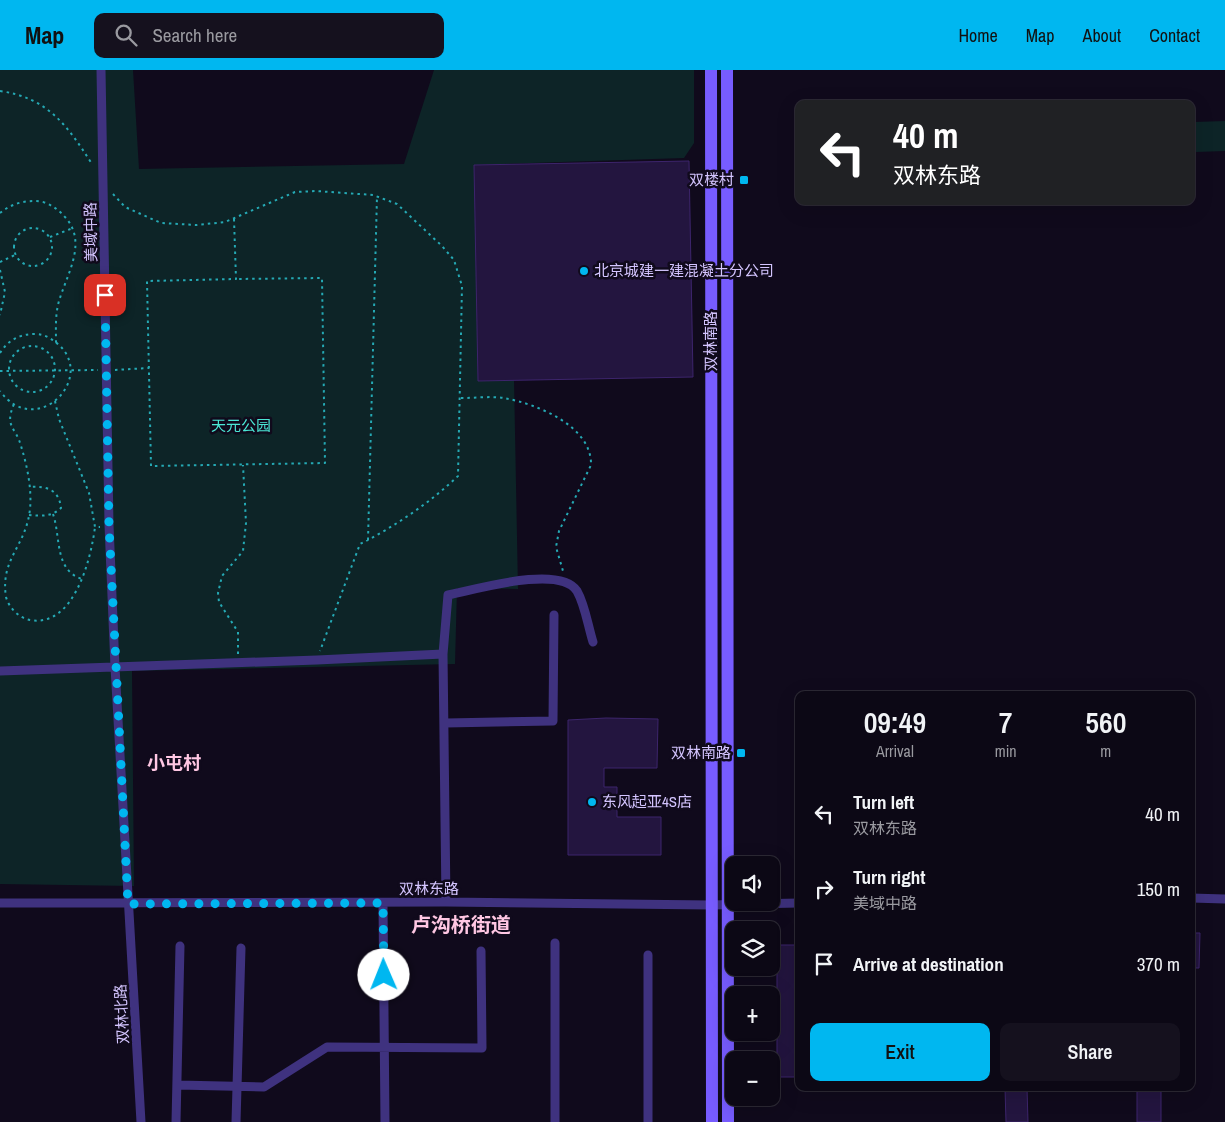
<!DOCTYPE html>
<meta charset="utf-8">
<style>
body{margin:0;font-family:"Archivo Narrow","Noto Sans SC",sans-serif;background:#15111e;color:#f1f3f6;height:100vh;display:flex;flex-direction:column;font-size:19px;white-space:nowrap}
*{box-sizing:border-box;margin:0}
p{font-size:16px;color:#9a9aa0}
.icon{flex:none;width:28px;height:28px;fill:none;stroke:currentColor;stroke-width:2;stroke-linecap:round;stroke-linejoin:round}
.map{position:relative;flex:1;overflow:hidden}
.sheet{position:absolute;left:795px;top:621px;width:400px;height:400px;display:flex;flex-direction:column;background:#0c0815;border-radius:10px;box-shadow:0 5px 20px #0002,0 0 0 1px #2c2934}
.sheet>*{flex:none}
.hud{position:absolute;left:795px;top:30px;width:400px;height:105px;border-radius:10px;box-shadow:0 5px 20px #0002,0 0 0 1px #2c2934;background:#202124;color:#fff;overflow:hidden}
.controls{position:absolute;left:725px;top:786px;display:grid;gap:10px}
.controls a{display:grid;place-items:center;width:55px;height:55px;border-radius:10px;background:#0c0815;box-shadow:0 5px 20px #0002,0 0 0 1px #2c2934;font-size:25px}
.pin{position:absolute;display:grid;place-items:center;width:42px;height:42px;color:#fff;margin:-21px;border-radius:10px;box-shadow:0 2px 8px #0006}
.me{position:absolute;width:55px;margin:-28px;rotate:359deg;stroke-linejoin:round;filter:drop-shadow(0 0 4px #0008)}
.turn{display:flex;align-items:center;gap:18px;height:105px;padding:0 15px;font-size:22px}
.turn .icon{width:65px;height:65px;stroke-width:2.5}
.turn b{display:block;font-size:35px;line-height:42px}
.eta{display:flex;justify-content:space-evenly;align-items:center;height:85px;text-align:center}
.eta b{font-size:30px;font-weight:600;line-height:35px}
.button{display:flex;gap:10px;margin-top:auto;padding:10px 15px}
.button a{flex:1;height:58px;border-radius:10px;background:#00b7f0;color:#111;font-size:20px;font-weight:600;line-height:58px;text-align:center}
.button a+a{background:#15111e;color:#f1f3f6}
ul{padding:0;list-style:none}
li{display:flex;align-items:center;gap:15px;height:75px;padding:0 15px}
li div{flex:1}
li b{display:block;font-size:19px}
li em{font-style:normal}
header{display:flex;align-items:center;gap:30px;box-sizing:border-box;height:70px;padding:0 25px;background:#00b7f0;color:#111}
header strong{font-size:24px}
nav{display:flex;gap:28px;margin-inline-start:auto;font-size:18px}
.search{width:350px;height:45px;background:#15111e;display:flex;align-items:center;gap:12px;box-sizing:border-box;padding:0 18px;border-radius:10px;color:#9a9aa0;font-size:19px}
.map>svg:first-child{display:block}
.green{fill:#0d2427}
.building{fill:#23153f;stroke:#3d256c}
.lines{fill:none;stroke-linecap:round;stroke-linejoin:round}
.path{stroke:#25a9b4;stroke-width:2;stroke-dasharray:2.5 4;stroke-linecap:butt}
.street{stroke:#3f327f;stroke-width:9}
.secondary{stroke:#775cff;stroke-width:12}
.route{stroke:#00b7f0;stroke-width:9;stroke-dasharray:0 16.2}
.poi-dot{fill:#00b7f0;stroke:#100a1c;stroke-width:2}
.labels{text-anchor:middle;stroke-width:5;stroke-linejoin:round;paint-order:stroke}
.poi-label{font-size:15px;fill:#d4c5ff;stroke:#100a1c;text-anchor:end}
.street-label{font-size:15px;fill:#d4c5ff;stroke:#100a1c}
.park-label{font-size:15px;fill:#4be6d4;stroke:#100a1c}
.quarter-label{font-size:18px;font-weight:bold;fill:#ffc7e3;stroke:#100a1c}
.district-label{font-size:20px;font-weight:bold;fill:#ffc7e3;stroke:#100a1c}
</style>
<header>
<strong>Map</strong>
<div class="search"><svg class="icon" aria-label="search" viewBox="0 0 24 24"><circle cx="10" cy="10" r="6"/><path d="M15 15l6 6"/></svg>Search here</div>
<nav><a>Home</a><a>Map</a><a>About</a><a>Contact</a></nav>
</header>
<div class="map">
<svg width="1225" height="1052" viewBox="0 0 1225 1052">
<rect width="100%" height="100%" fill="#100a1c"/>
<path class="green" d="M0,0h133l6,99 265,-5 30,-94h260v73l-10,15 -210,7 4,216 36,-1 4,209 -61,-1 -2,76 -323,7 2,215 -134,-2z
M1225,51v30l-29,1 -2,-30z"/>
<path class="building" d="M689,91l4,216 -215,4 -4,-216z
M606,648l52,1 -1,49h-53v19h13v30h44v38h-93v-135z
M1191,863h9l-1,35h-8z
M777,875h22v132h-22z
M1005,1018h22l1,34h-22z
M1137,1018h24v34h-24z"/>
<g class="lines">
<path class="path" d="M0,21c48,7 67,34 92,73
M113,124l12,13 36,16 36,2 28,-3 70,-30 21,-1 57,4 24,9 45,42 12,14 8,26 -4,190c-27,26 -64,51 -98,68l-40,107
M0,143c12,-10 28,-14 43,-11 9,3 16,8 22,15 23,25 2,57 -6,84 -4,14 -3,28 -3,42
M234,149l2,60 -89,2 4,185 174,-3 -3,-185 -86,1
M14 177a19 19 0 1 1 38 0a19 19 0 1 1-38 0Z
M50,167l23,-9
M0,192l15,-7
M0,200l5,22 -5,23
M9 299a23 23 0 1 1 46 0a23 23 0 1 1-46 0Z
M0,283c8,-13 20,-19 35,-19 10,0 17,5 24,11 37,34 -23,95 -59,46
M115,300l34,-2
M0,301l98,-1
M461,328c14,0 30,-2 43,0 33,6 88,28 87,67l-32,66 -3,16 7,24
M55,331l4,18 30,74 6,34h5
M14,334c-10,23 2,23 7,42 6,19 11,43 9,63 -4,38 -30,49 -24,88 3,11 13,21 24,23 44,8 61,-61 65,-93
M53,444c8,23 1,56 29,65
M29,445c12,1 23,2 32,-7 -2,-19 -15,-22 -31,-21
M368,470l9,-344
M238,584v-22l-19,-30 -1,-9 4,-17 21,-25 3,-28 -3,-58"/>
<path class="street" d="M101,0l8,455 6,142 26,455
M0,601l317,-11 126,-6
M446,653l107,-2 1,-106
M1191,828l34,1
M446,832l-3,-248 5,-59c26,-5 112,-31 129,-4 8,14 11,35 16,51
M0,833l446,-1 265,3 88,-2
M383,833l2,219
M555,873v179
M178,1015l86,2 63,-40 155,1 -1,-97
M176,1052l4,-176
M236,1052l5,-174
M648,1052v-167"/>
<path class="secondary" d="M711,0l1,1052
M727,0l1,1052"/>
</g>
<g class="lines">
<path class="route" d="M105,225l4,230 19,379 255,-1 1,72"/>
</g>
<g class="poi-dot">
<rect x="739" y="105" width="10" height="10" rx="2.5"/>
<circle cx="584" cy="201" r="5"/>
<rect x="736" y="678" width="10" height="10" rx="2.5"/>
<circle cx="592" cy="732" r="5"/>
</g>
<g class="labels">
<g class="poi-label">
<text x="734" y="115">双楼村</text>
<text x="594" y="206" text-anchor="start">北京城建一建混凝土分公司</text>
<text x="731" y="688">双林南路</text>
<text x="602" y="737" text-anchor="start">东风起亚4S店</text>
</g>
<g class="street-label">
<text transform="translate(91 162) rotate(-91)" y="5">美域中路</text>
<text transform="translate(711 271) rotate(-90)" y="5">双林南路</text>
<text x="429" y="824">双林东路</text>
<text transform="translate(122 944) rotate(-93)" y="5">双林北路</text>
</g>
<g class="park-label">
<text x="241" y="361">天元公园</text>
</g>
<g class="quarter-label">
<text x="174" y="699">小屯村</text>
</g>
<g class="district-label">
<text x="461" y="862">卢沟桥街道</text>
</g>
</g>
</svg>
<div class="controls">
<a><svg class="icon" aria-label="sound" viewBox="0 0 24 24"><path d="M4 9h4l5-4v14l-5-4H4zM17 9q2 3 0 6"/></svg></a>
<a><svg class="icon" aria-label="layers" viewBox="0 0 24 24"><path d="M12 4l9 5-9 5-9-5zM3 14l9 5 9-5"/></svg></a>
<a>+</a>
<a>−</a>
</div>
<div class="pin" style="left:105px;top:225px;background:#d93025"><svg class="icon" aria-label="arrive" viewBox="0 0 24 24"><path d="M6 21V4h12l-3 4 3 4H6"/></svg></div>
<svg class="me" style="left:384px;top:905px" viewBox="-20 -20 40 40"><circle r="19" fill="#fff"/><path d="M0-13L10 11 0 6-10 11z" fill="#00b7f0"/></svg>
<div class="hud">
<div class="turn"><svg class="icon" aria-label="left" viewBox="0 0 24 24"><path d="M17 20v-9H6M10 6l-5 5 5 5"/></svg><div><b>40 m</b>双林东路</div></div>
</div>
<section class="sheet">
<div class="eta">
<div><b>09:49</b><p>Arrival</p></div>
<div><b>7</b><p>min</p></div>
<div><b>560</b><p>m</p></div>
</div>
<ul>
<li><svg class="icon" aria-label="left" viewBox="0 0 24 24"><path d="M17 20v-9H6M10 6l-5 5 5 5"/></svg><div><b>Turn left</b><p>双林东路</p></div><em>40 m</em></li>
<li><svg class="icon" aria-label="right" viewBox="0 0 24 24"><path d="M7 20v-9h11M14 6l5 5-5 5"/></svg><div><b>Turn right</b><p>美域中路</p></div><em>150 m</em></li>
<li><svg class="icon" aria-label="arrive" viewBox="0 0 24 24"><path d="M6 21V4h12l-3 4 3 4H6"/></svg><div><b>Arrive at destination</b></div><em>370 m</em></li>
</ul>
<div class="button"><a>Exit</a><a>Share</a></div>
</section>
</div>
